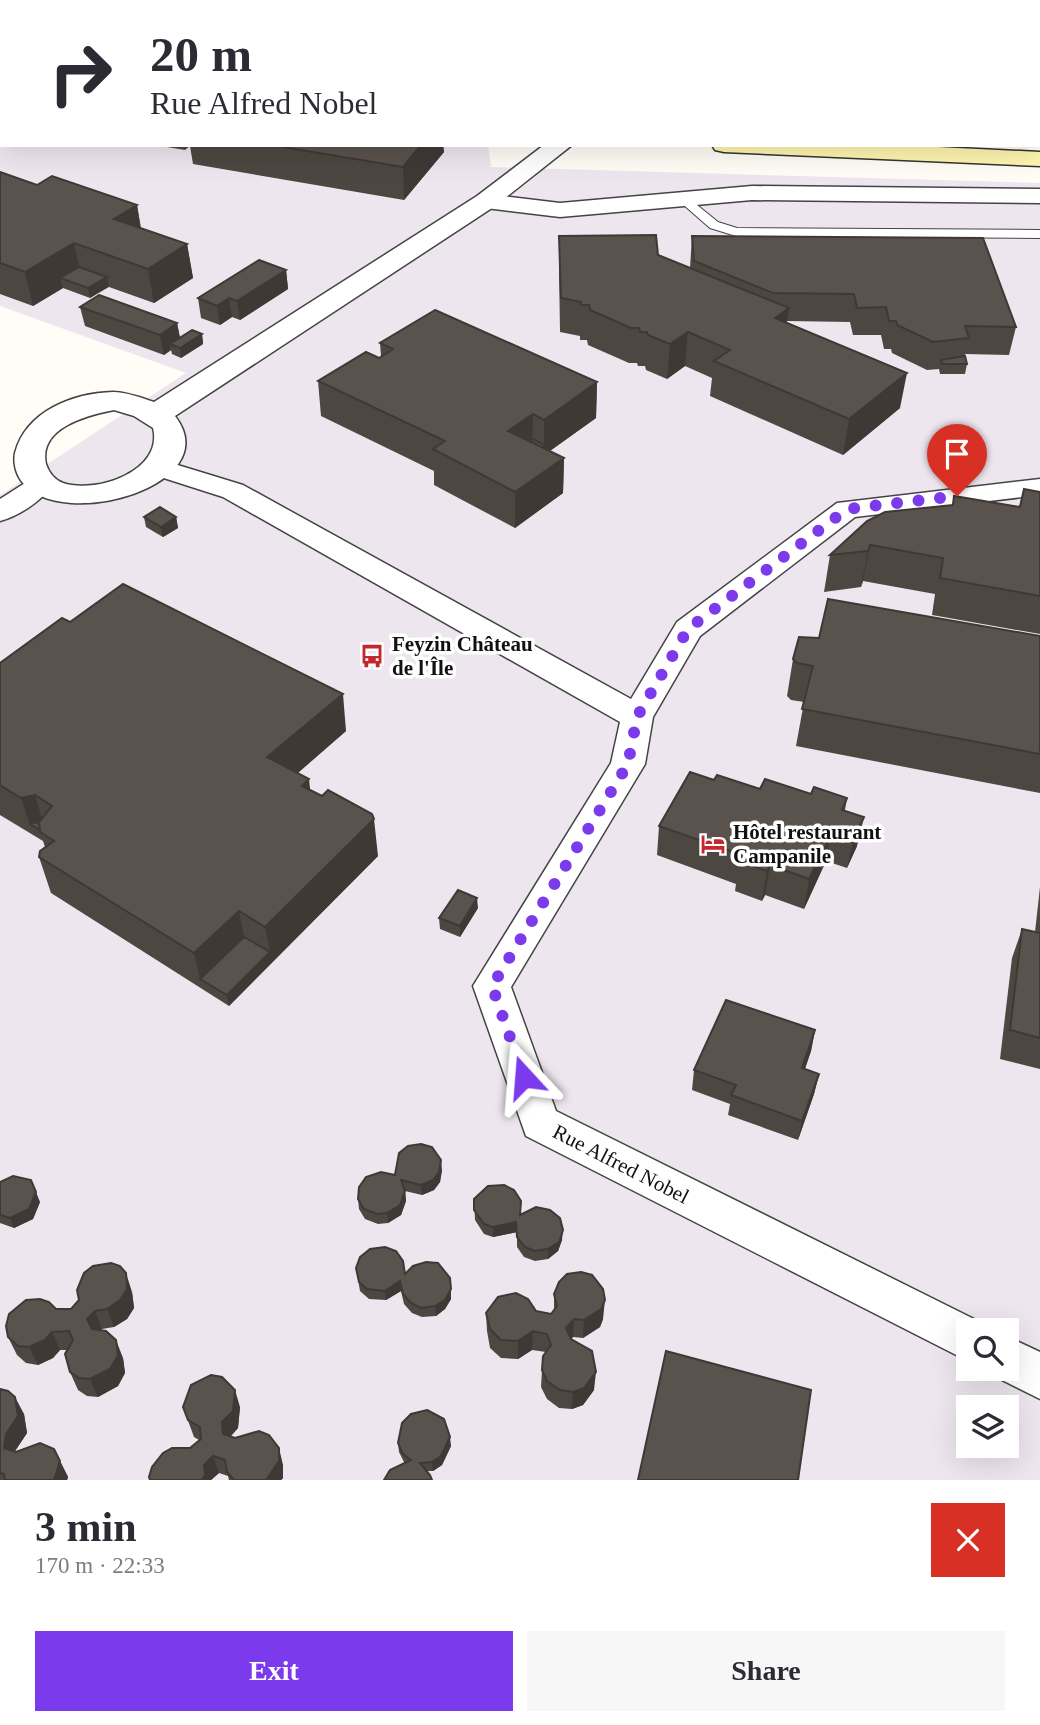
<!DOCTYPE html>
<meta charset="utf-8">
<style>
body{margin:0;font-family:"Times New Roman",serif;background:#f7f7f7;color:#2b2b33;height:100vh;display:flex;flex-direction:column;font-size:26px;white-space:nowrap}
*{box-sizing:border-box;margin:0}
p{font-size:23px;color:#7c7c81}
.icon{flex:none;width:38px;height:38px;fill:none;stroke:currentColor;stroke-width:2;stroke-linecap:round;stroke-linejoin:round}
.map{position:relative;height:1480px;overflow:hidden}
.panel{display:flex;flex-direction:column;background:#fff;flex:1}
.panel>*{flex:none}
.guide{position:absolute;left:0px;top:0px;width:1041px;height:147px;box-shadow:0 7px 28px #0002;background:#fff;color:#2b2b33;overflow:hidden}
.tools{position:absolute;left:956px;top:1318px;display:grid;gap:14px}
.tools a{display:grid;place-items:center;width:63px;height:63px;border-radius:0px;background:#fff;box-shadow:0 7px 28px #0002;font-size:35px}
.pin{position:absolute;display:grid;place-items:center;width:60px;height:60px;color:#fff;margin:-72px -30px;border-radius:50% 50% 50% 0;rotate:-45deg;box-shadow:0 0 7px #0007}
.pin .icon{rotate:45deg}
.me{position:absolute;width:77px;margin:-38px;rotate:341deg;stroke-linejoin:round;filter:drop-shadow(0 0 5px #0008)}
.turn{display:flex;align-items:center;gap:24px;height:147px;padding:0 35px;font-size:32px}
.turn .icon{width:91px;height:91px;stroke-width:2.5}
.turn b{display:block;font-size:49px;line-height:60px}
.round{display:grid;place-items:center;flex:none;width:74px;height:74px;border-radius:0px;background:#f7f7f7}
.head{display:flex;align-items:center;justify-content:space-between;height:119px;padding:0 35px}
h1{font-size:42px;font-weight:700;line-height:52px}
.button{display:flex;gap:14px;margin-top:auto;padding:14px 35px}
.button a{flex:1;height:80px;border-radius:0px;background:#7c3aed;color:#fff;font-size:28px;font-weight:700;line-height:80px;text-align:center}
.button a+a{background:#f7f7f7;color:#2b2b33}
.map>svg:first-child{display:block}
.industrial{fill:#eee6ef;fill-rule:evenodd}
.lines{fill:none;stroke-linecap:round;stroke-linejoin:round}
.service-casing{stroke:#444;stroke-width:2}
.minor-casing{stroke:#444;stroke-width:3}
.tertiary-casing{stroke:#444;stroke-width:3}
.secondary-casing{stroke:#333;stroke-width:3}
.motorway-casing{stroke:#222;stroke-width:3}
.service{fill:#fff;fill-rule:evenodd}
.minor{fill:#fff;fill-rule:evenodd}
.tertiary{fill:#fff;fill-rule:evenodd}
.secondary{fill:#fff6b0;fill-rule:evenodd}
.motorway{fill:#f5a25d;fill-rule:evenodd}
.wall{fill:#4d4742}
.shaded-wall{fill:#3f3936}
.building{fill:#5a524d;stroke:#3f3936;stroke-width:2}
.route{stroke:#7c3aed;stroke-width:12;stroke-dasharray:0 21.6}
.labels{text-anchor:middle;stroke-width:7;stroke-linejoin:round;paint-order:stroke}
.poi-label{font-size:21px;font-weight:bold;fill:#111;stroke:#fff;text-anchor:start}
.street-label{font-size:21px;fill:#111;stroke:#fff}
</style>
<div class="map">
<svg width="1040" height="1480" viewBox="0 0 1040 1480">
<rect width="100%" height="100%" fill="#fffdf5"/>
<path class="industrial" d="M0,70l2,75h486l3,22 549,16v1297h-1040v-985l186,-122 -186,-67zM968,1330h38v38h-38zM968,1407h38v39h-38z"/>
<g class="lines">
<g class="service-casing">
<path id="service" d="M678,196h8l32,26 19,6 303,2v8l-304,-2 -26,-8 -32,-28z"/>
</g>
<g class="minor-casing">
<path id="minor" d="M752,186l288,3v14l-288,-3 -192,17 -74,-9 -11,-7 11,-7 74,9z
M158,459l85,26 388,214 46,-77 160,-119 203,-24v16l-185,22 -155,119 -47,81 -8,47 -134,223 45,124 428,213 3,6h-19v31l-442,-225 -53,-150 138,-223 9,-41 -397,-225 -75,-24 -4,-6 4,-6z
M35,481l10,2 4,6c-10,14 -33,28 -49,32v-22l25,-16z
M1006,1336l34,16v47l-50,-25 -2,-6h18z"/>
</g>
<g class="tertiary-casing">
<path id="tertiary" d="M544,145h28l-77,61 -320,210c53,69 -112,116 -152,67 -7,-8 -10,-20 -8,-30 11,-42 58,-60 98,-61 13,0 29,6 41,10l323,-206zM114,410l20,6 19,12c11,43 -57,66 -90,55 -8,-3 -14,-10 -17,-19 -8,-37 43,-49 68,-54z"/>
</g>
<g class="secondary-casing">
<path id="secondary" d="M0,49l2,1v14l-2,-1z
M712,145h185l143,7v14l-316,-14 -9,-2z"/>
</g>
<g class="motorway-casing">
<path id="motorway" d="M276,0h38l1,2h-37z
M504,0h41l1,2h-40z"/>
</g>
<use href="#service" class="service"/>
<use href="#minor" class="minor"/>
<use href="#tertiary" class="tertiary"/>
<use href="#secondary" class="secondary"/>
<use href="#motorway" class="motorway"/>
</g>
<path class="wall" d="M0,79h2v41l-2,-1z
M155,145h288l1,7 -40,48 -211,-36 -3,-18 -5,4z
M0,172l37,13 100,20 4,23 46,16 6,34 -39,25 -45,-16 -19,11 -27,-10 -30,18 -33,-12z
M559,236l99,19 32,13 2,-32 324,91 -7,28 -44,-1 2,10 -2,10h-25l-1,-5 -12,1 -35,-17 -1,-4h-7l-3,-14h-28l-3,-13 -63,-1v2l113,85 -57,47 -133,-59 2,-18 -27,-12 -18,13 -21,-9 -1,-4h-7l-1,-3h-8l-41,-18 -1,-5h-7v-4l-20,-4 -1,-63z
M286,270l2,19 -48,31 -8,-3 -12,8 -19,-7 -3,-20z
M80,307l97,16 3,15 22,-4 1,10 -22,14 -9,-4 -1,-4 -7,5 -79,-29z
M380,343l217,39 -1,36 -46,33 14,7 -1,35 -48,35 -81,-43v-14l-113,-55 -3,-35 61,-23 2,-2z
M1024,489l16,3v142l-108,-19 3,-21 -72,-13 -2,6 -37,5 6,-37 122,-50 2,-9 65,11z
M144,517h32l2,11 -15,9 -17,-10z
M70,622l276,109 -48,42 12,17 68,66 -149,150 -178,-113 -12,-36 6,-10 -2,-6 -43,-26v-152z
M1040,636v157l-244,-47 8,-44 -13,-2 -4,-4 6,-37 26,-21z
M714,780l46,9 87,9 -2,12 12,36 -10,22 -21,-7 -22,48 -39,-14 -3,6 -27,-10 1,-7 -79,-29 2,-29z
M1040,887v182l-40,-10 12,-101 10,-29 13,3z
M478,908l-18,29 -20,-8 -1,-11z
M815,1030l-4,21 -6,18 14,5 -5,20 -16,46 -70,-25 2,-11 -38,-14 2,-20z
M442,1170l-2,12 -6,8 -12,5 -17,-4 1,10 -5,14 -13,8 -10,1 -13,-5 -6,-10 -1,-10 37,-24z
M0,1182l40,20 -7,17 -19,9 -14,-5z
M474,1199l47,16 41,25 -4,11 -10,8 -13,2 -11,-4 -7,-10v-15l-24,5 -9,-3 -9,-14z
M356,1268l49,6 46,25 -6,10 -9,7 -14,1 -10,-4 -8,-9 -3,-13 -15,9 -17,-1 -9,-8z
M132,1292l2,16 -7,11 -13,8 -12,2 -1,1 22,28 2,15 -7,13 -20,11 -11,-1 -9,-6 -8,-18 -2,-22h-8l-7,8 -15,7 -12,-2 -9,-8 -9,-18 48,-28h15z
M554,1294l49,25 -3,8 -17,11 -10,-1 -2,2 23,51 -11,15 -11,4 -13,-1 -12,-9 -6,-12 1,-17 4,-18 -14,-2 -14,9 -17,-1 -11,-10 -3,-17 -1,-18 50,-2 15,3 3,-4z
M0,1389l24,25 3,19 -12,18 39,-2 14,28 -1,3h-67z
M183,1407h57l-2,21 -7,8 52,29v13l-2,2h-52l-1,-4 -9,-3 -8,7h-61l49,-40 -5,-3z
M398,1443l53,3 -9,19 -9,6h-6l-23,-9 -5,-10z"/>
<path class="shaded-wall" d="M421,145h22l1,7 -40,48 -1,-33z
M137,205l5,33 -28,-19z
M74,243l7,34 -21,1 3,10 -30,18 -8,-34z
M187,244l6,34 -39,25 -6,-34z
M286,270l2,19 -48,31 -3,-19z
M107,277l2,9 -19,12 -2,-10z
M229,298l3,19 -12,8 -3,-19z
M789,308l-5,35 -9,-25z
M177,323l4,20 -11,1 1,6 -7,5 -4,-20z
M688,332l-3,34 -18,13 3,-35z
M202,334l1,10 -22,14 -1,-10z
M907,373l-7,35 -57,47 6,-36z
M597,382l-1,36 -76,54v-10l24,-17v-25z
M533,414l-1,36 -24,-19z
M564,458l-1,35 -48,35v-36z
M176,517l2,11 -15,9 -2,-10z
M870,545l-7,36 -2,6 7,-36z
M343,694l3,37 -73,63 -6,-37z
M309,779l4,37 -11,-30z
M35,795l11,37 -16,-8 -9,-26z
M864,817l-7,29 -10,22 7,-30z
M374,819l4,37 -149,150 -2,-11 43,-43 -5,-25z
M832,832l-6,29 -22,48 5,-30z
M770,865l-5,30 -3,6 5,-30z
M477,898l1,10 -18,29v-11z
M239,911l7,36 -46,32 -6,-26z
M815,1030l-4,21 -13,37 4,-20z
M819,1074l-5,20 -16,46 4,-19z
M441,1160l1,10 -2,12 -6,8 -12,5 -1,-10z
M405,1191l1,10 -5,14 -13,8 -1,-10z
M36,1192l4,10 -7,17 -19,9 -4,-10z
M516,1222l1,10 -24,5v-10z
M563,1230l-1,10 -4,11 -10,8v-10z
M126,1273l6,19 2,16 -7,11 -13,8 -7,-18z
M400,1281l1,10 -15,9 -1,-9z
M451,1289v10l-6,10 -9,7 -1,-10z
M605,1300l-2,19 -3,8 -17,11 1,-18z
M95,1311l7,18 -8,9 -7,-19z
M574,1319l-1,18 -7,9v-18z
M533,1331l-1,19 -14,9v-18z
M52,1332l8,18 -7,8 -15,7 -9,-18z
M116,1340l7,18 2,15 -7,13 -20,11 -8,-18z
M596,1372l-2,18 -11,15 -11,4 1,-17z
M235,1390l5,17 -2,21 -10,11 -5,-5 -1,-12z
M15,1397l9,17 3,19 -12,18 -11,-3 2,-14z
M450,1437l1,9 -9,19 -9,6 -1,-9z
M279,1448l4,17v13l-2,2h-15z
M213,1456l6,17 -8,7h-9l2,-15z
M60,1461l8,16 -1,3h-13z"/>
<path class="building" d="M0,79h2v16h-2z
M271,145h150l-18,22z
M0,172l37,13 15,-9 85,29 -23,14 73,25 -39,25 -74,-26 -49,29 -25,-9z
M656,235l2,20 131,53 -14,10 132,55 -58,46 -135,-58 16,-11 -42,-18 -18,12 -22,-9 -1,-3h-7l-1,-4h-8l-41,-18 -1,-5h-8v-3l-20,-4 -2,-62z
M692,236l291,2 33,89 -51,-1 4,12 -36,4 -36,-17 -1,-4h-7l-3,-14 -29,1 -3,-14 -81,-1 -79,-32z
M259,260l27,10 -49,31 -8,-3 -12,8 -19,-8z
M79,267l28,10 -19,11 -28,-10z
M99,295l78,28 -17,12 -80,-28z
M435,310l162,72 -53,38 -11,-6 -25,17 56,27 -49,34 -82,-43 12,-8 -127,-60 48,-29 13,6 14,-9 -13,-6z
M192,330l10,4 -22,14 -10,-4z
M965,356l2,8h-25l-1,-4z
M533,439l11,6 -3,2 -11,-6z
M1024,489l16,3v104l-100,-18 3,-20 -73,-13 -2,6 -38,4 37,-34 18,-9 68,-7 1,-9 66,11z
M160,507l16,10 -15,10 -17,-10z
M123,584l220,110 -76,63 42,22 -7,7 20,10 6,-6 44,24 2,5 -109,108 -26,-16 -45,42 -155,-96 1,-6 14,-10 -14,-9 -1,-10 13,-16 -17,-11 -14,3 -21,-13v-122l62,-45 8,4z
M828,599l212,37v118l-238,-45 11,-43 -16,-3 -4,-4 6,-22 20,1z
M690,772l24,8 3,-5 43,14 5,-10 46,15 3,-7 33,11 -5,12 22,7 -10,21 -22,-6 -23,47 -39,-14 -3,6 -28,-10 3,-6 -83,-29z
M39,822l1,8 -10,-6z
M458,890l19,8 -17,28 -21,-8z
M1022,929l18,4v105l-30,-8z
M244,937l26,15 -43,43 -27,-16z
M726,1000l89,30 -13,38 17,6 -17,47 -71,-26 5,-10 -42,-15z
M421,1144l11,3 9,13 -2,12 -6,8 -12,5 -20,-5 4,11 -5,14 -13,8 -10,1 -13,-5 -6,-10 1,-12 7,-10 15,-5 14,3 4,-22 9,-7z
M13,1176l18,4 5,12 -7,17 -19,9 -10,-3v-33z
M504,1185l10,5 7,11 -1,14 16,-8 14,3 10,8 3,12 -4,12 -11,7 -13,2 -10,-4 -8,-10 -1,-15 -23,5 -9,-3 -10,-14v-11l14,-13z
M385,1247l11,4 7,10 2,13 8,-8 13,-4 12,1 12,15 1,11 -6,11 -10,6 -14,2 -10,-5 -8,-9 -3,-13 -15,10 -18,-2 -8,-7 -3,-14 4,-11 10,-8z
M111,1263l9,3 6,7 1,16 -7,11 -13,9 -12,2 -8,8 5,10 14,2 10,9 2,15 -8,14 -20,10 -11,-1 -9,-6 -5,-18 8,-14 -4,-9 -17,1 -7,8 -16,7 -11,-1 -10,-9 -2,-11 3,-12 17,-14 14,-1 9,3 7,7h15l8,-9 -2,-10 7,-17 9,-7z
M581,1272l11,3 11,14 2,11 -4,9 -17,11 -10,-1 -8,9 5,11 21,12 4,21 -12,16 -11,4 -13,-2 -13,-9 -5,-11 1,-14 8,-11 -4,-11 -14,-3 -15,10 -17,-1 -11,-11 -4,-16 12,-16 18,-4 12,6 8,12 15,3 6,-8 -3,-12 5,-12 8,-8z
M666,1351l145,39 -13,90h-160z
M211,1375l11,2 13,13 -2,21 -11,11 1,12 12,4 24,-7 10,4 10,13v13l-13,19h-32l-7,-8 -2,-12 -12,-4 -9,9 1,10 -3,5h-52l-1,-3 3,-10 11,-14 9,-5h18l11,-9 -1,-12 -12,-7 -5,-13 8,-22z
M0,1389l8,2 7,6 3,19 -12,18 -2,14 12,4 24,-9 14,6 6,12 -6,19h-49l-1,-6 -4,-1z
M427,1410l17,9 6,18 -9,19 -9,6 -12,1 10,12 2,5h-48l6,-10 21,-10 -8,-6 -5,-11 4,-20 9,-9z"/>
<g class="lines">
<path class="route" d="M524,1077l-32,-91 136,-222 9,-47 51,-88 159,-120 110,-13"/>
</g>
<defs>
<g id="bus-bare" transform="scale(1.89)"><path d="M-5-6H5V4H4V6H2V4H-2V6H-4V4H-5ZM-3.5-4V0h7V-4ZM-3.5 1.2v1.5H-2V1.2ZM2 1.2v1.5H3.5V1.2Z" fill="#c4262e" stroke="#fff" stroke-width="2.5" paint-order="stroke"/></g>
<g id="hotel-bare" transform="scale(1.89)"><path d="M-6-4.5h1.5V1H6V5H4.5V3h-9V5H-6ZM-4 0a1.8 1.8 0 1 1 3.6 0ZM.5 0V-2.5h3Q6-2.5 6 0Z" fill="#c4262e" stroke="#fff" stroke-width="2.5" paint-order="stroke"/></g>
</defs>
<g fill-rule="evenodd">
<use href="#bus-bare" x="372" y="656"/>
<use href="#hotel-bare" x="713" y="844"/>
</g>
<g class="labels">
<g class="poi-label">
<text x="392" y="651">Feyzin Château<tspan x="392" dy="24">de l'Île</tspan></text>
<text x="733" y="839">Hôtel restaurant<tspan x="733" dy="24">Campanile</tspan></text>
</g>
<g class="street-label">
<text transform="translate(621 1164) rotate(27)" y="7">Rue Alfred Nobel</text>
</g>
</g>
</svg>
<div class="tools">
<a><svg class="icon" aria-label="search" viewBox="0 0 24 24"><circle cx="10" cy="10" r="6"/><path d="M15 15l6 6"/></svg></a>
<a><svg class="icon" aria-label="layers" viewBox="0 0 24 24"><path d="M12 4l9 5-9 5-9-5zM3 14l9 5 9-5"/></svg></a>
</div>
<div class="pin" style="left:957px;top:496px;background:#d93025"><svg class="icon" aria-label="arrive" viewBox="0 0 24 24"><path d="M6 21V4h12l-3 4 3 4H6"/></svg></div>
<svg class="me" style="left:524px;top:1077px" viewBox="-20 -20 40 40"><path d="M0-17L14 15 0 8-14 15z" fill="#7c3aed" stroke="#fff" stroke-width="4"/></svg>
<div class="guide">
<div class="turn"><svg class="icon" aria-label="right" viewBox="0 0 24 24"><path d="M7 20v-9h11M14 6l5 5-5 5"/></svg><div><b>20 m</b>Rue Alfred Nobel</div></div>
</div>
</div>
<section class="panel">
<div class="head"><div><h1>3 min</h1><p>170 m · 22:33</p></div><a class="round" style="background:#d93025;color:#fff"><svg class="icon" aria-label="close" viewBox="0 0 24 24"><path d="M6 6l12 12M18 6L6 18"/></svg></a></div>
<div class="button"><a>Exit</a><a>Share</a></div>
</section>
